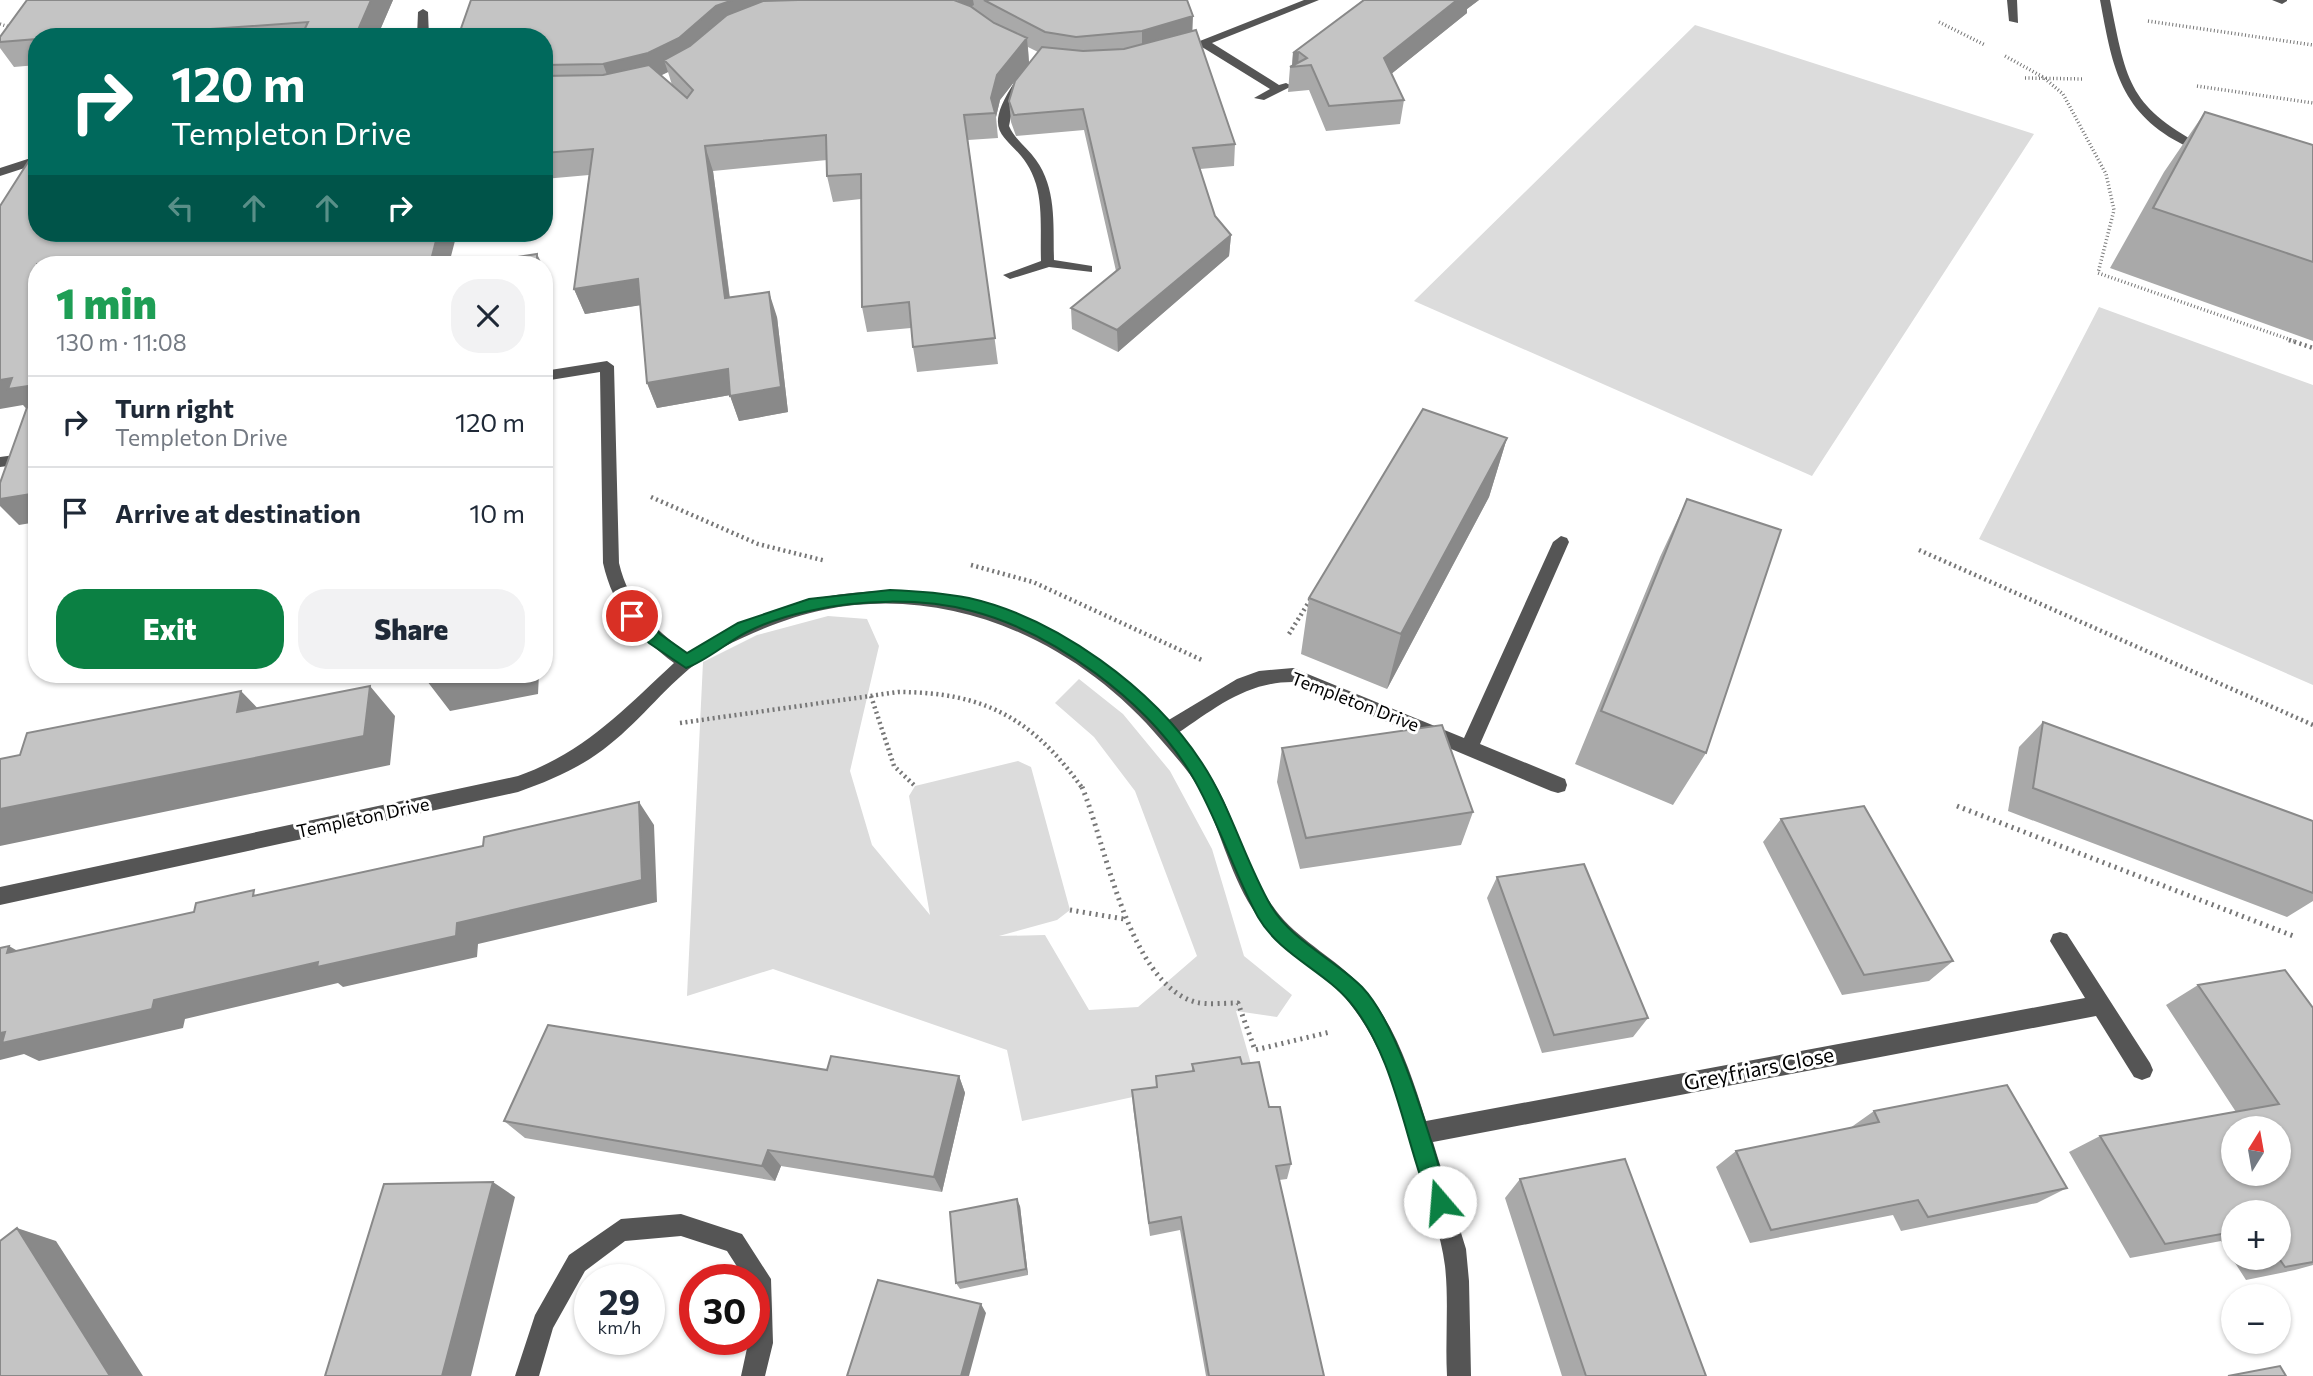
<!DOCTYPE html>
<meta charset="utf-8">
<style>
body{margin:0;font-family:Commissioner,sans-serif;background:#f2f2f3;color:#1f2937;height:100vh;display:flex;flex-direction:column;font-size:26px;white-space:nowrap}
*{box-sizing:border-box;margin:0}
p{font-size:23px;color:#747a83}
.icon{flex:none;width:38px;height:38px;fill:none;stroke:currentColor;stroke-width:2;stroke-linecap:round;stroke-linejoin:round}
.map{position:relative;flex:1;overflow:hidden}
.side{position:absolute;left:28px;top:256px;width:525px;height:427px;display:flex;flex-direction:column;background:#fff;border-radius:28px;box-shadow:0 2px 5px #0004}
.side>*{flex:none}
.hud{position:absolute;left:28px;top:28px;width:525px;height:214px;border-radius:28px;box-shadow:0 2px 5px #0004;background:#00695c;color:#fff;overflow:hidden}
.needle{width:46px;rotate:11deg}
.buttons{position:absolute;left:2221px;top:1116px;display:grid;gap:14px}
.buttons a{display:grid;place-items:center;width:70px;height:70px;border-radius:50%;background:#fff;box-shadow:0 2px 5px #0004;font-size:35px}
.speed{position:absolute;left:574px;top:1264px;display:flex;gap:14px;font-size:35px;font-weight:700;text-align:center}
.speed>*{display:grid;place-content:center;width:91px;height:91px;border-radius:50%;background:#fff;box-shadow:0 2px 5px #0004;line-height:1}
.speed small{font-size:18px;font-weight:400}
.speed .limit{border:10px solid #d22;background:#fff;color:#111}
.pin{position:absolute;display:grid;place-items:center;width:60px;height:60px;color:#fff;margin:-30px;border:4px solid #fff;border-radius:50%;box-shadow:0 2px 7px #0007}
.me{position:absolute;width:77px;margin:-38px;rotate:342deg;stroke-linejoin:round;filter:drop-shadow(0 0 5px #0008)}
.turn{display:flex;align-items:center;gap:24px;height:147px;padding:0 28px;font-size:32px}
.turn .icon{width:91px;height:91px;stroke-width:2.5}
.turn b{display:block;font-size:49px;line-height:60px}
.lanes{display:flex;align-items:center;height:66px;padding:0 28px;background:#0003;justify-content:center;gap:35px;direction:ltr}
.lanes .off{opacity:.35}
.round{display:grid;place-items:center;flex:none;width:74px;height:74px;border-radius:28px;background:#f2f2f3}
.headline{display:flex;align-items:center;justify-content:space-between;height:119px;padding:0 28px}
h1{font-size:42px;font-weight:800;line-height:52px;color:#1e9e55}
.button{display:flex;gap:14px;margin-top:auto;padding:14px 28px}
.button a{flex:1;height:80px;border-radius:28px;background:#0b8043;color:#fff;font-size:28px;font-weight:800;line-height:80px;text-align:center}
.button a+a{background:#f2f2f3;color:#1f2937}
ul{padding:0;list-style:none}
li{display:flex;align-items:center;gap:21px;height:91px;padding:0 28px;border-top:2px solid #e0e1e3}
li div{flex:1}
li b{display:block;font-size:26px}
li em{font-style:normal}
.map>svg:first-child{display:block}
.green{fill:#dcdcdc}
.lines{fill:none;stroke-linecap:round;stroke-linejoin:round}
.path-far2{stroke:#777;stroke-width:3.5;stroke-dasharray:1 2.5;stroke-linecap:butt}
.path-far1{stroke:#777;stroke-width:4.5;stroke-dasharray:2 3.5;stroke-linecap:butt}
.path{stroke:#777;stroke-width:5;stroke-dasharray:2 4.5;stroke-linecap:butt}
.minor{fill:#555;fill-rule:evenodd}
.wall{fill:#a9a9a9;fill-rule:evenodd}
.shaded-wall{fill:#898989}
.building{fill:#c4c4c4;stroke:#898989;stroke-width:2;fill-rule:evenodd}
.route{fill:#0b8043;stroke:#07532c;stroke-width:2}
.labels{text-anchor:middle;stroke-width:6;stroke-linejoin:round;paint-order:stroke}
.street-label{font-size:18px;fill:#000;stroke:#fff}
.near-street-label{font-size:21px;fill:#000;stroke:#fff}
</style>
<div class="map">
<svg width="2313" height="1376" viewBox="0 0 2313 1376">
<rect width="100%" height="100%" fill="#fff"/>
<path class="green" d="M1695,25l339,109 -222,342 -398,-175z
M2099,307l214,78v300l-334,-146z
M828,616l39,3 12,27 -29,125 22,74 58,70 -21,-119 6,-10 103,-25 13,6 39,143 -13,10 -58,16 46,-1 44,75 49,-3 59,-51 -62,-165 -41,-54 -39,-34 24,-24 44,35 47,57 42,78 32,107 48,39 -15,22 -41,-6 17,60 -231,50 -15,-71 -234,-81 -86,27 16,-334 54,-27z"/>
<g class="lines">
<path class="path-far2" d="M2148,21l165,24
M1939,22l46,23
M0,24l12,4
M2005,56l38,21 20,17 43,80 8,36 -16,63 196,68
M2025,78l59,1
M2197,86l116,17"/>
<path class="path-far1" d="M2289,340l24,8
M651,497l107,47 68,17
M1919,550l394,175
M971,565l62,17 171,79
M1289,634l23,-37
M871,696l23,70 21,20
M680,723l218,-31c87,0 135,27 185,97"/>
<path class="path" d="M1082,787c24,57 46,195 113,215 12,3 30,1 43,1l17,47 75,-18
M1957,806l339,131
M1070,910l54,9"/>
<path class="minor" d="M1304,0h15l-107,43 67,42 7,-2 6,3 -28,14 -10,-2 16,-9 -68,-42 -24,8 -6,-3z
M2007,0h10l1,23 -9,-2z
M2100,0h10c17,85 19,107 99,149v6c-10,1 -20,-7 -29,-12 -62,-33 -68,-80 -80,-143z
M2272,0h15v1l-5,3z
M423,9l5,3 1,25h-12l1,-25z
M1020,79l6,3 -12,19 -5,25c6,14 19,22 27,34 21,29 17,66 18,100l38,6v6l-43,-5 -39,12 -7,-4 38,-14c-1,-26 2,-53 -5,-77 -16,-53 -64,-38 -20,-104z
M37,156v8l-37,12v-8z
M607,361l7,5 5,197c10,42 34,65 68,90 43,-23 87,-47 137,-56 125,-24 261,29 343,124l70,-42 22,-8 34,-3 171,70 89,-196 8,-6 6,2 2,4 -89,202 85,35 2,6 -2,6 -7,2 -7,-2 -259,-109c-46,0 -78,27 -114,51 18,21 33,41 45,66 16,35 26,74 49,106 20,30 53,47 79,71 41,37 59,94 75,145l659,-123 -35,-57 3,-7 7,-2 7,2 83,129 3,7 -3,7 -8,3 -8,-3 -38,-61 -663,126 33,107 3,32 2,95h-24c-2,-37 2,-74 -2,-110 -4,-32 -16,-62 -25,-92 -17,-58 -31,-120 -69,-169 -29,-37 -74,-55 -99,-97 -24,-38 -32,-82 -54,-121 -10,-17 -23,-31 -36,-46 -82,-98 -210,-158 -339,-131 -40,8 -103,34 -134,59 -32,27 -57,61 -92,85 -24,17 -51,28 -79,38l-518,113v-18l518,-111c67,-24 105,-66 156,-113 -36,-27 -61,-55 -71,-100l-3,-191 -56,9v-10z
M37,452v10l-37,5v-10z
M681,1214l61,20 29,45 2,64 -8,33h-24l8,-37h5v-60h-9l-18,-28 -46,-15 -56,5 -40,30 -32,57 -14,48h-24l20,-61 34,-60 52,-36z"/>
</g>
<path class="wall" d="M393,0l-16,37h-340v28l-23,2 -14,-19v-11z
M471,0h716l5,31 43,113 -1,22 -34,3 15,47 16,19 -2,21 -111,96 -46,-23 -1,-21 45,-37 -32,-141 -68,6 -5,-14 -2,-21 5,-19 -14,18 -4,17 2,21 -30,2 30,224 -81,8 -4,-25 -2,-19 -44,4 -5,-25 -1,-108 -28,3 -6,-26v-16l-114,11 17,127 47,19 11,95 -49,9 -9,-26 -73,13 -10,-25 -7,-78 -55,9 -11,-25 15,-114 -45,4v-142zM1028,47l10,5 -9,11zM668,72l4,13 4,4 -15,-14z
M1364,0h115l-12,9v4l-76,61 13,26 -4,24 -74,7 -17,-41 -21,2 2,-25 2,-1 1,-13z
M2205,112l108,33v196l-203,-73 54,-96z
M1507,438l-18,59 -102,192 -86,-35 8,-56z
M1687,499l19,254 -33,52 -98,-41 85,-207z
M2043,722l270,99v80l-26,16 -279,-106 11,-64z
M1282,748l191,64 -12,33 -161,24 -23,-87z
M1781,819l172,142 -24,20 -87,14 -79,-153z
M1497,877l151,141 -15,19 -91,16 -55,-155z
M2198,985l115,23v257l-18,5 -49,10 -25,-39 -91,17 -61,-106 31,-16 136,-24 -70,-107zM2233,1213h45v45h-45z
M1192,1064h50l27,43 22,57 -4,15 -8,1 45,196h-118l-26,-146 -30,6 -17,-129 -1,-17 24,-3v-11l36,-5z
M827,1070l132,6 6,17 -23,99 -161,-26 -6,15 -250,-43 -21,-17z
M1874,1111l193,77 -30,15 -136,28 -8,-16 -143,28 -34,-76 20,-16 114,-23z
M1520,1179l186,197h-144l-57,-178z
M1020,1206l8,69 -68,14 -4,-6z"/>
<path class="shaded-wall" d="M371,0h22l-16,37h-22z
M733,0h29l3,15 -101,45 4,12 -12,6 -44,10 -9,-24 113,-58z
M958,0h15l1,5 -14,8z
M1457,0h22l-12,9v4l-87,70 4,-25z
M1193,16l-1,25 -50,15v-25z
M183,31l4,6h-7z
M1027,38l2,25 -29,37 -4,17 -5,-19 6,-23z
M1299,52l-1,14 -6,1 1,-14z
M705,146l8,25 20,153 -8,-26z
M438,233h19l-8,31h-19z
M1231,235l-2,21 -111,96 -1,-22z
M537,254l5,10h-5z
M544,270l4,9 1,52h-5z
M638,279l10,25 -63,10 -11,-25z
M769,292l8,25 11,95 -49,9 -9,-25z
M728,369l8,25 -79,14 -10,-25z
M12,378l23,7 -4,29 -8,-9 -23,4v-29z
M544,426l3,5 -3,84z
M1507,438l-18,59 -102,192 14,-55z
M37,493v29l-18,3 -19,-19v-7z
M464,674h75l-1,20 -88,17 -23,-30z
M370,686l25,30 -5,49 -390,81v-37z
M241,691l29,30 -33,-9z
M639,802l15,23 3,77 -179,42 -1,13 -134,30 -5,-4 -153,36 -2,9 -144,33 -15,-7 -24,6v-27l154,-33 303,-77z
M9,946l35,20 -37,-13z
M959,1076l6,17 -23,99 -8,-15z
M768,1150l13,16 -6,15 -13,-15z
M493,1182l22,15 -44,179h-29z
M1017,1199l3,7 8,69 -2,-6z
M17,1228l39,13 87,135h-33z
M981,1304l5,9 -17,63h-8z"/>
<path class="building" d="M27,0h344l-16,37h-54l7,-15 -125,9 -3,6h-56l2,-4 -51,4h-38v2l-37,3v-5z
M471,0h262l-17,6 -37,32 -31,15 -45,11 -59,1v-28h-86z
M798,0h156l16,6 24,17 33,15 -30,37 -6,23 4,15 -31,2 31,223 -82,9 -4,-45 -47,5 -1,-133 -34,2 -1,-41 -121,11 20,152 44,-6 12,95 -51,9 -2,-27 -81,14 -9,-104 -64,10 19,-140 -49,4v-77l59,-1 46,-10 38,33 6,-8 -29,-30 26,-14 37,-31 36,-14z
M984,0h203l6,16 -51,15 -66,6 -31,-5z
M1364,0h93l-73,58 20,42 -75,6 -18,-41 -21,2 17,-9 -8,-6 -6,1z
M1196,30l39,114 -42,4 22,68 16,19 -114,95 -46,-22 49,-40 -37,-159 -69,6 -5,-14 6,-20 27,-34 41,4 41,-2z
M2205,112l108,33v117l-160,-54z
M37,148v85h401l-8,31h-393v229l-37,6v-16l35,-98 -27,4 4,-11 -12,2v-174z
M537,254v10h-66z
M1423,409l84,29 -106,196 -92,-36z
M1687,499l94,31 -75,223 -105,-42z
M427,674h37l-37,7z
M370,686l-6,50 -364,73v-50l20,-4 7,-22 214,-42 -4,21z
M2043,722l270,99v72l-280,-105z
M1442,725l31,87 -167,26 -24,-90z
M639,802l3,78 -185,43 -1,13 -139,31 1,-5 -164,38 -2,9 -150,34 3,-11 -5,1v-85l9,-2 -2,7 187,-41 2,-9 58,-13 -1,6 230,-50 1,-9z
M1864,806l89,155 -89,14 -83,-156z
M1584,864l64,154 -94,17 -57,-158z
M2285,970l28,38v254l-28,5 -7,-10v-44h-45v19l-68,12 -65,-108 179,-32 -81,-119zM2233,1129h45v45h-45z
M548,1025l279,45 4,-14 128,20 -25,101 -166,-27 -6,16 -258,-45z
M1240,1057l2,7 17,-2 10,45h11l11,57 -15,2 48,210h-115l-28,-159 -32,6 -17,-133 25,-3 -1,-11 38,-5 -2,-7z
M2007,1085l60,103 -139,29 -10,-17 -147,30 -35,-79 143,-29 -5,-11z
M1625,1159l81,217h-120l-66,-197z
M493,1182l-51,194h-117l59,-192z
M1017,1199l9,70 -70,14 -6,-71z
M17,1228l93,148h-110v-135z
M878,1280l103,24 -20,72h-114z
M2280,1366l6,10h-58z"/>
<path class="route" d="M890,590c27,1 53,3 79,8 88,20 184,90 233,165 29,44 43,98 69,143 21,35 63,53 91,81 40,42 69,157 88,215l-3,7 -7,3 -8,-3c-27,-65 -36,-152 -82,-207 -26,-31 -71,-48 -92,-85 -25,-46 -40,-98 -67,-143 -43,-72 -138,-142 -219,-163 -49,-13 -114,-12 -163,0 -19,4 -44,12 -62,21 -20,10 -39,28 -61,36l-37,-25 -24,-27 2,-4h11l22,22 27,19 51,-30 71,-24z"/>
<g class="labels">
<g class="street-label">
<text transform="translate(1355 702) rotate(21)" y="6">Templeton Drive</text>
<text transform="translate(363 818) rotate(-12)" y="6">Templeton Drive</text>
</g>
<g class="near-street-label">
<text transform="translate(1759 1069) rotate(-11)" y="7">Greyfriars Close</text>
</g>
</g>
</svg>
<div class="buttons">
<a><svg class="needle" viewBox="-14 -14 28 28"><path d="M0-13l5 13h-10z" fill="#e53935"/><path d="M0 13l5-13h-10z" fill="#747a83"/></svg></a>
<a>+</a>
<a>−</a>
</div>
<div class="speed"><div>29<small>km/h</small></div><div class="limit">30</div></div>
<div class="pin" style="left:632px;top:616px;background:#d93025"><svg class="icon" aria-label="arrive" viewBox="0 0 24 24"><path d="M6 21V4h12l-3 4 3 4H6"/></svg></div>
<svg class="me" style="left:1440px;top:1202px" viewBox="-20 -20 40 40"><circle r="19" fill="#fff"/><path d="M0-13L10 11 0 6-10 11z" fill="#0b8043"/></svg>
<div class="hud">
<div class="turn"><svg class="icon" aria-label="right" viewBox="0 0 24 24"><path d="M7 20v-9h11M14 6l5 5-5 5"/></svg><div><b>120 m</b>Templeton Drive</div></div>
<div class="lanes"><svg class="icon off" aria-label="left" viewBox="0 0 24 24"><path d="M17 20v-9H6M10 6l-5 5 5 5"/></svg><svg class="icon off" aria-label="ahead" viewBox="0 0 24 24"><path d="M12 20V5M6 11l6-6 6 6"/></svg><svg class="icon off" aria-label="ahead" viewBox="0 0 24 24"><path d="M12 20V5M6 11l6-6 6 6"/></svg><svg class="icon" aria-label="right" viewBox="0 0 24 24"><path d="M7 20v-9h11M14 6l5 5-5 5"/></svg></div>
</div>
<section class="side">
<div class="headline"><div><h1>1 min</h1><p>130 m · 11:08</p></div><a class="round"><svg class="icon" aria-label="close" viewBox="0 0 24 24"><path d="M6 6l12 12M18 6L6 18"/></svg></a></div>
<ul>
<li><svg class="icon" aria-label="right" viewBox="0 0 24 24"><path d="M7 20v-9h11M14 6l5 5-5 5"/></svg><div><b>Turn right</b><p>Templeton Drive</p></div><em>120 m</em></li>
<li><svg class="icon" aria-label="arrive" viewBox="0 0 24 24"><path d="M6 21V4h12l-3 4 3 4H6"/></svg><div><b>Arrive at destination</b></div><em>10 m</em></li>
</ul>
<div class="button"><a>Exit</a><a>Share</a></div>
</section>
</div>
